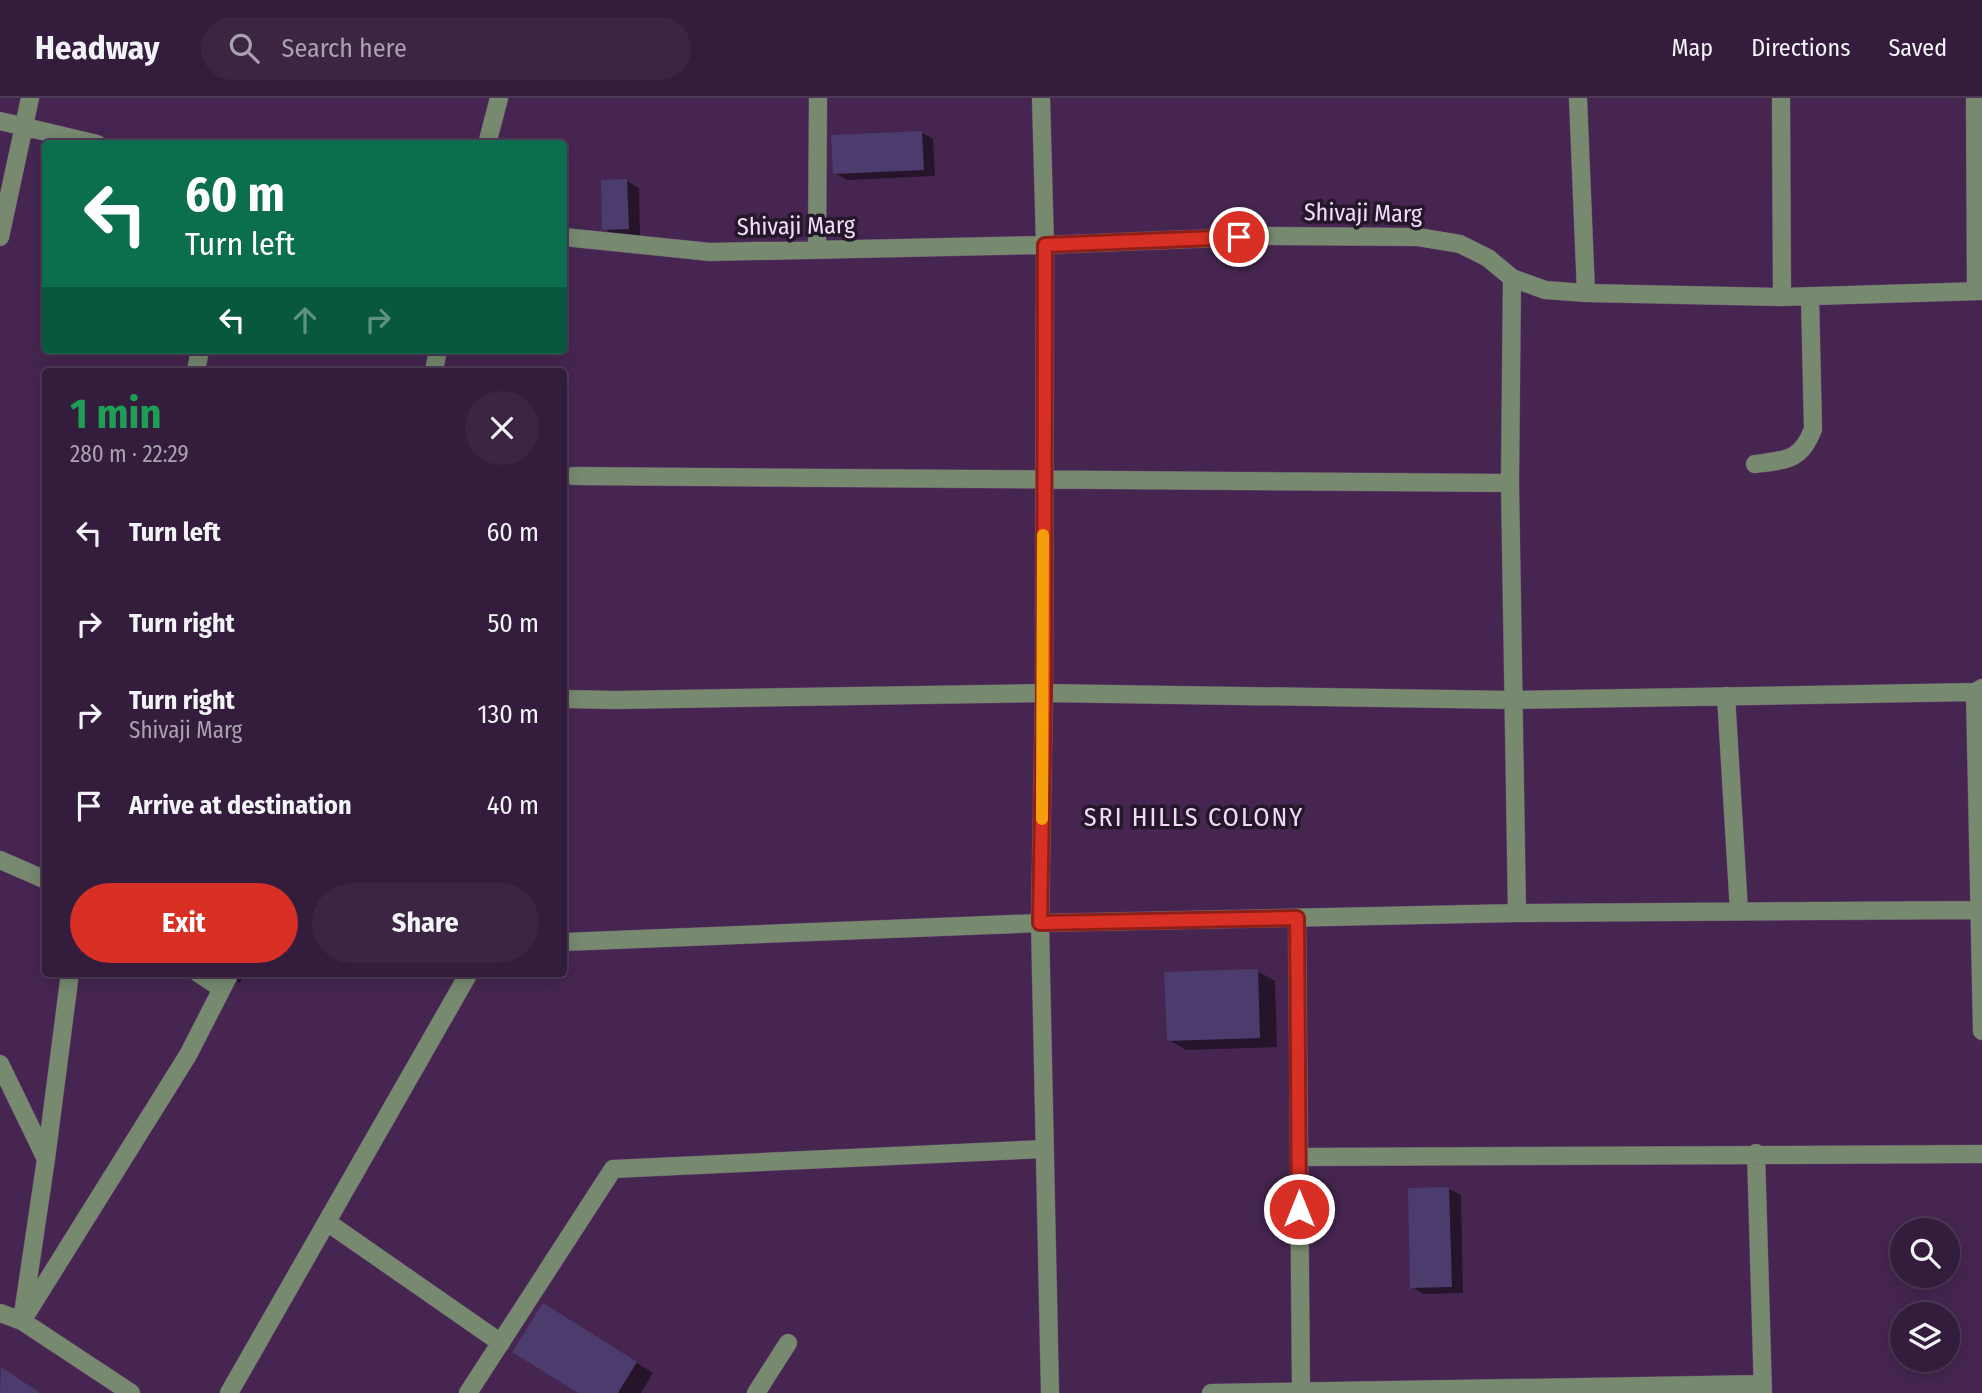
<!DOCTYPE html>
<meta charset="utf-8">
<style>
body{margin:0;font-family:"Fira Sans Condensed",sans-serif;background:#3c2543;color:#f1f3f6;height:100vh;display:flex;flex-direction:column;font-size:26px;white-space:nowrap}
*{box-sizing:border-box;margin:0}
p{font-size:23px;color:#a9a1af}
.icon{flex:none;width:38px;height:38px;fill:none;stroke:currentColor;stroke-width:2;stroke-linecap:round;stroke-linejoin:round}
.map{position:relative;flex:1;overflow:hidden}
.side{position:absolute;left:42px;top:270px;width:525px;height:609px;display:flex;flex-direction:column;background:#341c3c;border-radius:7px;box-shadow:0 4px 18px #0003,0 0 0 2px #4e3a56}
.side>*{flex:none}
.hud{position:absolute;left:42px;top:42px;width:525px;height:214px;border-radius:7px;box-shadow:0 4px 18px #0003,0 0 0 2px #4e3a56;background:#0b6e4f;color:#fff;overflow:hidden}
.tools{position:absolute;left:1890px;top:1120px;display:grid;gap:14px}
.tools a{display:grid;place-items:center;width:70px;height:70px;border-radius:50%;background:#341c3c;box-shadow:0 4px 18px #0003,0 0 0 2px #4e3a56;font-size:35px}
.pin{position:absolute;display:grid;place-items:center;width:60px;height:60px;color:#fff;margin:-30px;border:4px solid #fff;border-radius:50%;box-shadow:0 2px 7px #0007}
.me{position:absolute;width:77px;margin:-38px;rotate:0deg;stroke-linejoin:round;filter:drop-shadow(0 0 5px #0008)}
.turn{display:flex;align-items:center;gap:24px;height:147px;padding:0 28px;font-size:32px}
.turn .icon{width:91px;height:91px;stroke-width:2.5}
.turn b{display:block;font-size:49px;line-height:60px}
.lanes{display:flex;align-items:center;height:66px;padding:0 28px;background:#0003;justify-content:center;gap:35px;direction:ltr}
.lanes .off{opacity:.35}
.round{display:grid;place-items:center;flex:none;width:74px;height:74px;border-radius:37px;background:#3c2543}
.overview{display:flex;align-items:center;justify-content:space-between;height:119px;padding:0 28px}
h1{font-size:42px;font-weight:700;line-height:52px;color:#1e9e55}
.action{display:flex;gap:14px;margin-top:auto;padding:14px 28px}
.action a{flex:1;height:80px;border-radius:42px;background:#d93025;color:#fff;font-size:28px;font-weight:700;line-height:80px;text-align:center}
.action a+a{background:#3c2543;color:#f1f3f6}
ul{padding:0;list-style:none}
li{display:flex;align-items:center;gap:21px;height:91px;padding:0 28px}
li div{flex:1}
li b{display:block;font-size:26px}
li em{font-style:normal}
header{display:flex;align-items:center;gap:42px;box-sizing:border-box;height:98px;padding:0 35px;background:#341c3c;border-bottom:2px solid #4e3a56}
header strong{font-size:33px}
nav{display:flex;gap:38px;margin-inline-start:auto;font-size:24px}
.search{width:490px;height:63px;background:#3c2543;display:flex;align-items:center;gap:18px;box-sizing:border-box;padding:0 24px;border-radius:38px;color:#a9a1af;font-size:26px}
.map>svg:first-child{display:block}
.shadow{fill:#0007}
.building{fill:#4b3c6d}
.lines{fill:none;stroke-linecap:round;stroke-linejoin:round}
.minor-casing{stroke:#61436b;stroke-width:19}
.minor{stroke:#778a70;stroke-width:18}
.route-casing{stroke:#8d1f18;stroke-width:18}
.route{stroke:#d93025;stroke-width:12}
.slow{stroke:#f59e0b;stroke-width:12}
.labels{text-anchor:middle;stroke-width:7;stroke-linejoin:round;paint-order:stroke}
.street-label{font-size:24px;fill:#f0ddf7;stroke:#241729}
.neighbourhood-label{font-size:26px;letter-spacing:2px;fill:#f0daf9;stroke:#241729}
</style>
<header>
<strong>Headway</strong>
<div class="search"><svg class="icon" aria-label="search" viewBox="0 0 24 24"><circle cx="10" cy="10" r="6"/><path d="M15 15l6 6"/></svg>Search here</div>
<nav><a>Map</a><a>Directions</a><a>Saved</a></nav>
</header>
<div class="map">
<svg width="1982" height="1295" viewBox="0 0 1982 1295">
<rect width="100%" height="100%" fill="#462650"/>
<path class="shadow" d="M921,34l12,7 2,37 -88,4 -12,-7z
M627,83l12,7 1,47 -24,1 -12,-7z
M1257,873l18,10 2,66 -91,3 -17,-10z
M223,875h23l-6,10z
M1449,1091l12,6 2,98 -39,1 -12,-7z
M561,1217l92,58 -12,20h-60z"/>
<path class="building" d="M922,33l2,39 -91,4 -2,-39z
M627,81l2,50 -27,1 -1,-50z
M1258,871l2,69 -93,3 -3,-69z
M1449,1089l3,100 -42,1 -2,-100z
M543,1205l94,59 -19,31h-40l-66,-41z
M1,1269l39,26h-40z"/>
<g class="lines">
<g class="minor-casing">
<path id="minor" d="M1041,0l4,147 -1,448 -4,230 10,470
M1578,0l8,195
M1781,0l1,199
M1975,0l1,193
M0,23l97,23
M487,46l12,-46
M0,139l30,-139
M564,139l146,15 335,-7 222,-9 151,1 42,7 28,14 24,20 33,12 41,3 196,4 200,-6
M817,152l1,-152
M1512,180l-2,205 7,430
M196,273l4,-21
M434,273l4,-21
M1755,366c31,-4 46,-3 58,-35l-3,-133
M573,378l937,7
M1982,590l-7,4 7,339
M1726,598l13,215
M564,601l52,1 428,-7 469,7 462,-8
M0,762l46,20
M1297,820l4,475
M564,844l476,-19 477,-10 465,-3
M198,875l23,15
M0,966l46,95
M1756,1055l7,240
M1299,1059l683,-3
M327,1124l174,121
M0,1215l22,8 109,72
M23,1216l23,-155 24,-186
M22,1223l166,-266 42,-82
M229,1295l240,-420
M468,1295l145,-224 432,-20
M756,1295l32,-50
M1211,1295l551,-9"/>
</g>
<use href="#minor" class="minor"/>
</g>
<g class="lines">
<g class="route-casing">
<path id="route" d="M1239,139l-194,8 -1,448 -4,230 257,-5 2,291"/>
</g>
<use href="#route" class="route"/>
<path class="slow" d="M1042,721l1,-284"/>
</g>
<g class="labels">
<g class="street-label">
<text transform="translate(1363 115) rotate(1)" y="8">Shivaji Marg</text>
<text transform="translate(796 128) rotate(-1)" y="8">Shivaji Marg</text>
</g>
<g class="neighbourhood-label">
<text x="1194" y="728">SRI HILLS COLONY</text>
</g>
</g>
</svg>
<div class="tools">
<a><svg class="icon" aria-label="search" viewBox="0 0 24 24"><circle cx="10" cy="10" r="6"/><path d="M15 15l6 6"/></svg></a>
<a><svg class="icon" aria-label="layers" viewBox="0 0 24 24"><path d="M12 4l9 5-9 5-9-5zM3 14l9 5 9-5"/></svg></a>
</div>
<div class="pin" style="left:1239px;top:139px;background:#d93025"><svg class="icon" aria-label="arrive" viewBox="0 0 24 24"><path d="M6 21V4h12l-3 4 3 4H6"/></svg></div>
<svg class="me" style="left:1299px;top:1111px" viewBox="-20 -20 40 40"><circle r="17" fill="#d93025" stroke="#fff" stroke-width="3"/><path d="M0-11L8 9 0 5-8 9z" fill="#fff"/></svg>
<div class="hud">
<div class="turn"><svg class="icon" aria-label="left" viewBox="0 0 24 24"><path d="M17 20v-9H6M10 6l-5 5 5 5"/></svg><div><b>60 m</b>Turn left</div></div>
<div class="lanes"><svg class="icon" aria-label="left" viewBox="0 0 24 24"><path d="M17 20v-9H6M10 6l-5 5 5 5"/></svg><svg class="icon off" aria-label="ahead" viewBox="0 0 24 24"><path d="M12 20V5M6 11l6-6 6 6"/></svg><svg class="icon off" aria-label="right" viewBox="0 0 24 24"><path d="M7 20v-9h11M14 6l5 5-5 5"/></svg></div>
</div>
<section class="side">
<div class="overview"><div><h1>1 min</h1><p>280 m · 22:29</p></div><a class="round"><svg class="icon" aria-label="close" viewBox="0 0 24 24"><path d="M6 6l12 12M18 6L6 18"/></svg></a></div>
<ul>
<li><svg class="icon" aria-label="left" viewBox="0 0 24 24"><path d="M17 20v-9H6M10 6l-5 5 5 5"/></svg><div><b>Turn left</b></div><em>60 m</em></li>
<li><svg class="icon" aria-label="right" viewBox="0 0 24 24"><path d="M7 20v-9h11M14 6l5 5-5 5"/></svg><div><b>Turn right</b></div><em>50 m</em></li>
<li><svg class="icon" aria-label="right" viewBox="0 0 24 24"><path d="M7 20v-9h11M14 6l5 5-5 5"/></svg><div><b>Turn right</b><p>Shivaji Marg</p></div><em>130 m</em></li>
<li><svg class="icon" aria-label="arrive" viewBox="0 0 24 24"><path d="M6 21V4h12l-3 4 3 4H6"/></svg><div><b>Arrive at destination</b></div><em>40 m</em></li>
</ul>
<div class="action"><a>Exit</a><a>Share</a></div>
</section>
</div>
